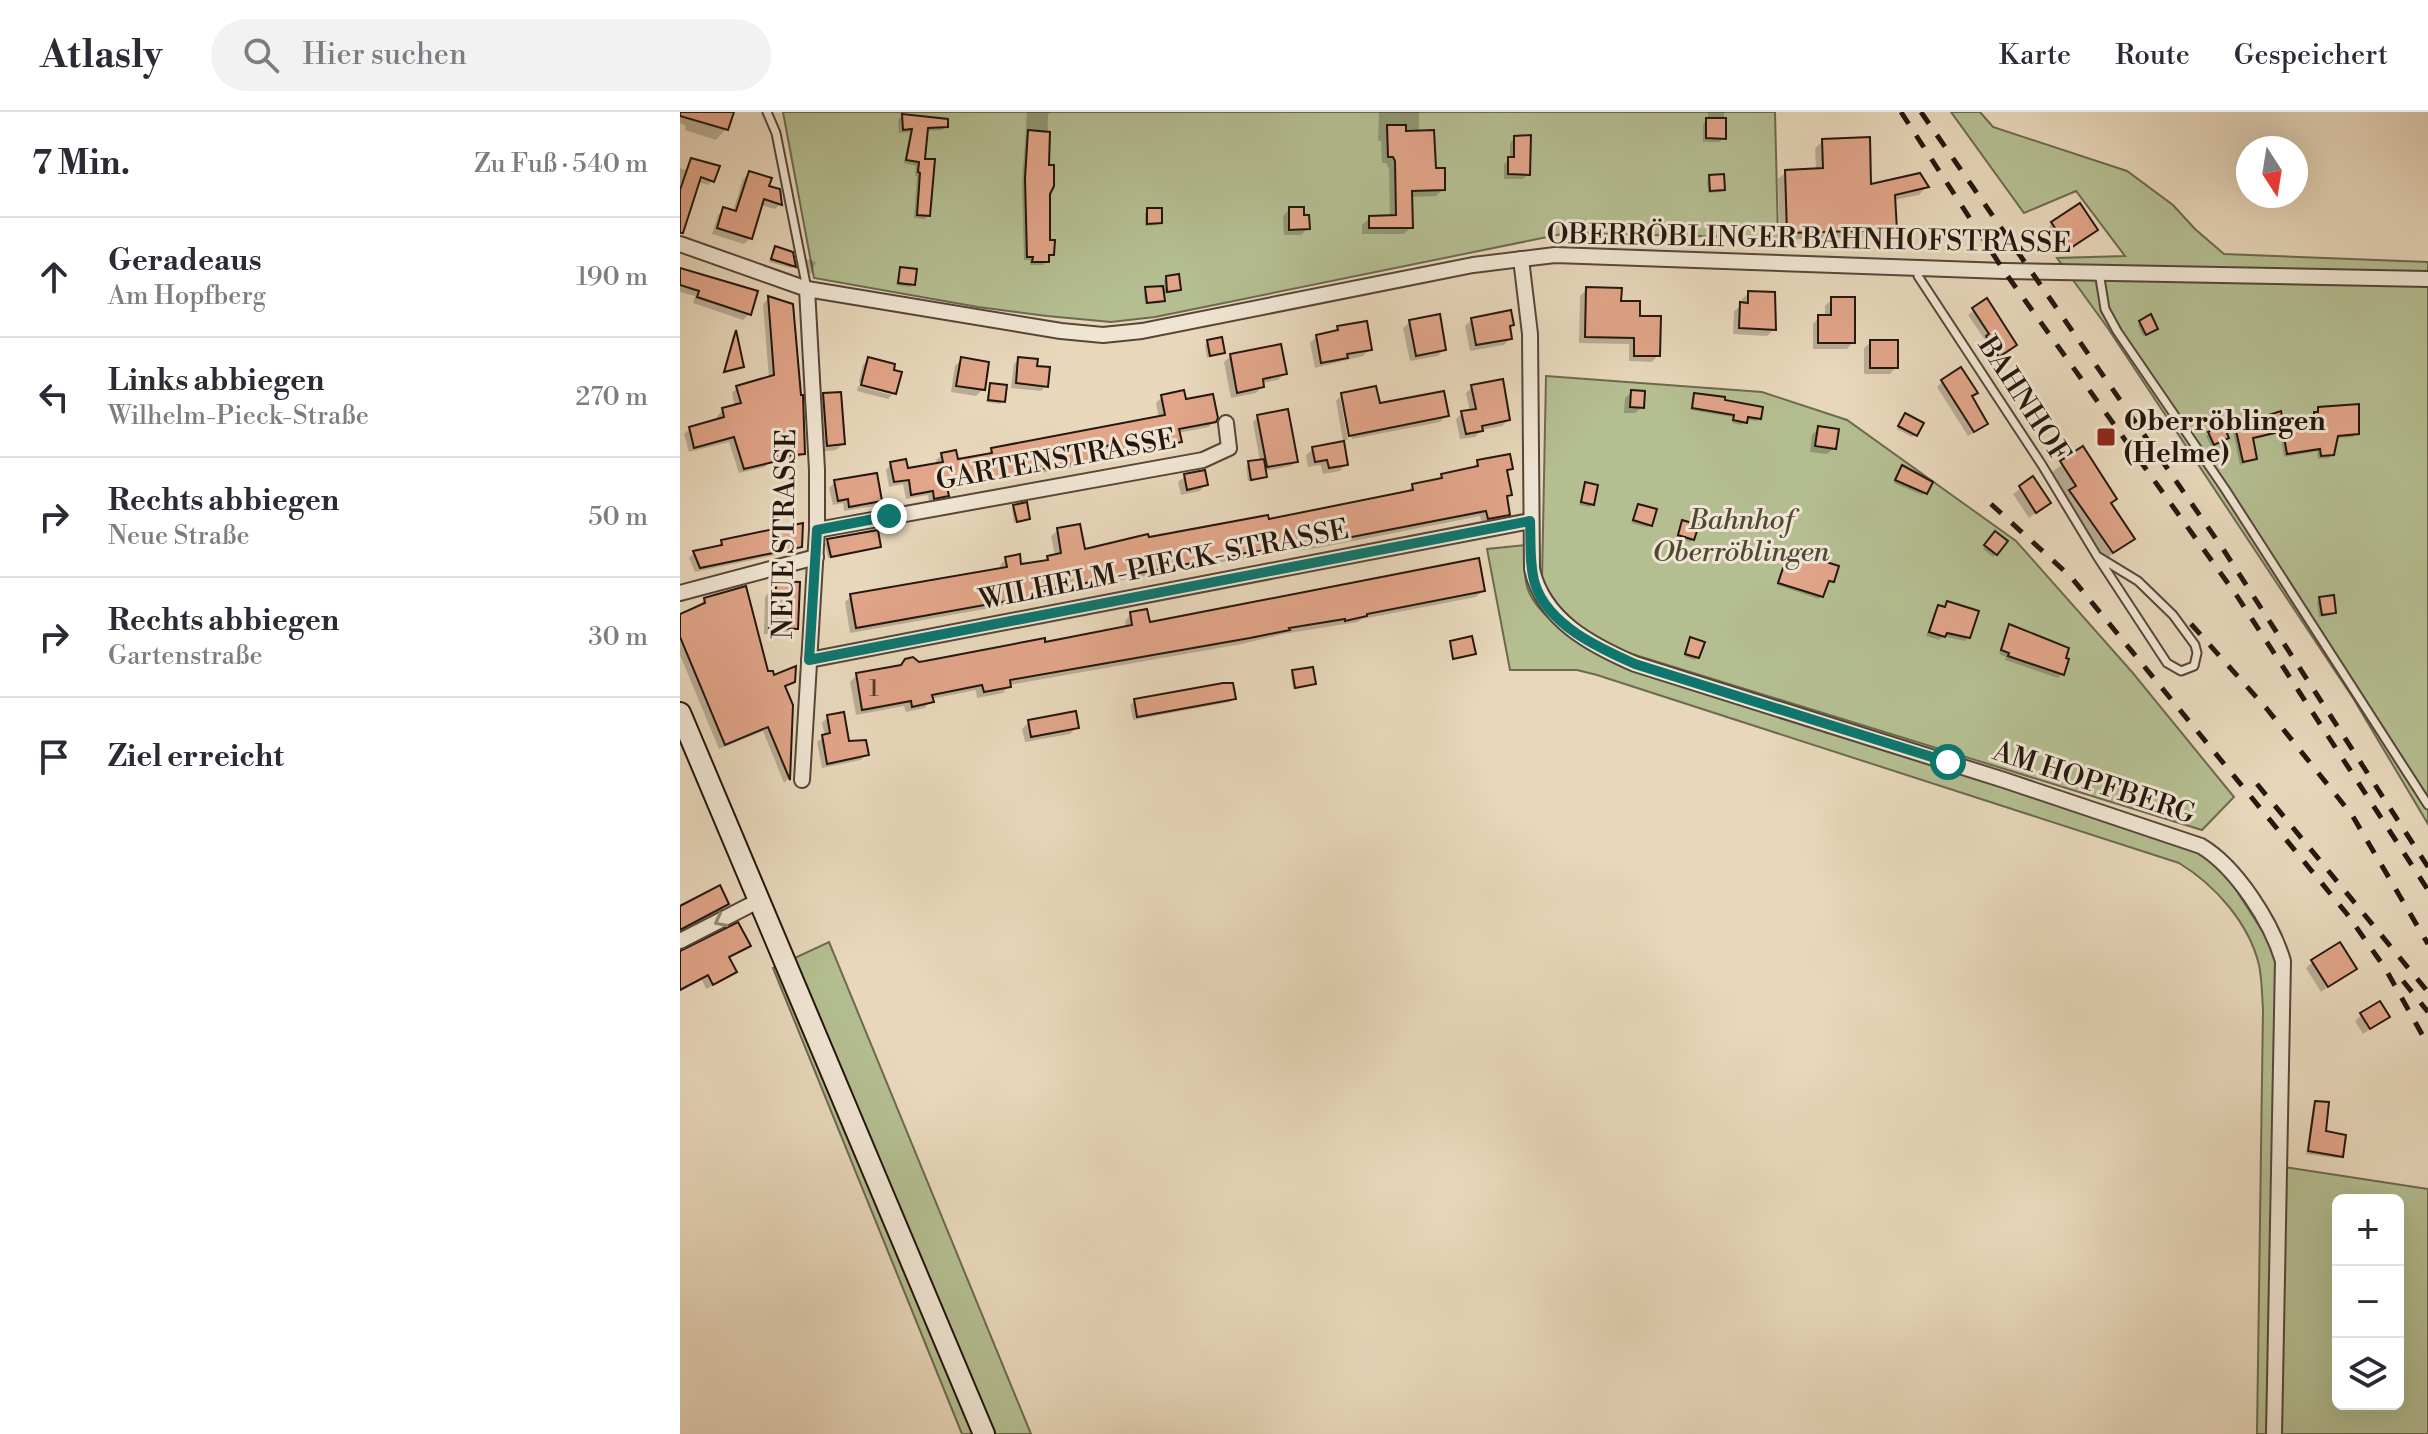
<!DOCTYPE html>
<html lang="de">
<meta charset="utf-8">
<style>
:root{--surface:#fff;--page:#f2f2f3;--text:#2b2b33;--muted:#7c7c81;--line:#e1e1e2}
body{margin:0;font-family:"Libre Bodoni",serif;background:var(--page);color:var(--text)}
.controls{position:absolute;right:24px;bottom:24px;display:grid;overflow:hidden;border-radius:12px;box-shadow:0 8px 32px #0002}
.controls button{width:72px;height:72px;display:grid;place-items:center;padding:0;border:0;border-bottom:2px solid var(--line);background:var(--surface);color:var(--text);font:40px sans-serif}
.compass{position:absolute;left:1556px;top:24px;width:72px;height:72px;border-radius:50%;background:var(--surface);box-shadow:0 8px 32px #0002;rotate:168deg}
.stop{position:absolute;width:24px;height:24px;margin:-18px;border:6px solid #0f766e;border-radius:50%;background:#fff}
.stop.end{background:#0f766e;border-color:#fff;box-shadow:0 2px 8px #0008}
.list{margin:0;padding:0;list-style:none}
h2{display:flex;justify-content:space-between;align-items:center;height:104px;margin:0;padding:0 32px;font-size:34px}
h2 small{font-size:26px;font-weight:400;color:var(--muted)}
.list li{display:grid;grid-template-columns:52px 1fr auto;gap:24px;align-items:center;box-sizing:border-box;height:120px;padding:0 32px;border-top:2px solid var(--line)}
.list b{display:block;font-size:30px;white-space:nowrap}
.list p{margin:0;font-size:26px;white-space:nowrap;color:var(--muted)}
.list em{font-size:26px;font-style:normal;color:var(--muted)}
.icon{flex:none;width:44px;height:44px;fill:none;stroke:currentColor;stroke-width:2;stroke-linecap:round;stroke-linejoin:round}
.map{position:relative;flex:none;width:1748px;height:1322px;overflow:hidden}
header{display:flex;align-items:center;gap:48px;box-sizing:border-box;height:112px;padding:0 40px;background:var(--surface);border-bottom:2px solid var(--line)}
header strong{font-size:38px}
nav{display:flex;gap:44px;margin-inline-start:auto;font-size:28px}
.search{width:560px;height:72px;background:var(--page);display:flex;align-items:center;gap:20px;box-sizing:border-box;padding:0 28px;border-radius:44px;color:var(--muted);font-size:30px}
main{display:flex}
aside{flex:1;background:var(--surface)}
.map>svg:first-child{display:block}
.green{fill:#b4be91;stroke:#6c6a4f;stroke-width:2;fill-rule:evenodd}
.shadow{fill:#0003}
.building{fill:#e1a589;stroke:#25160d;stroke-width:2}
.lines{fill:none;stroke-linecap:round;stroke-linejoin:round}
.lane-casing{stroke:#564638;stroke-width:11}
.street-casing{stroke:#564638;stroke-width:18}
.secondary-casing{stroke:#25160d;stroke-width:24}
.lane{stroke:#f0e5d3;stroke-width:7}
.street{stroke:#f0e5d3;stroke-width:14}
.secondary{stroke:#f0e5d3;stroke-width:20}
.rail{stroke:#25160d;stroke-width:5;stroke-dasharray:14 14;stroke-linecap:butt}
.oneway{stroke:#95887a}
.route{stroke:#0f766e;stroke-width:10}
.poi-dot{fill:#8f2418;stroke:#f0e5d3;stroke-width:3}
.labels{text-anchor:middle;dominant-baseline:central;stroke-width:6;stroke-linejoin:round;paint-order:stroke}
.number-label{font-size:24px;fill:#543a2c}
.street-label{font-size:28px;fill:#25160d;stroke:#f0e5d3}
.poi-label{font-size:28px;font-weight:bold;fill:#25160d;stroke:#f0e5d3;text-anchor:start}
.park-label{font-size:28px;font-style:italic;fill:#504835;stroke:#f0e5d3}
</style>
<header>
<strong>Atlasly</strong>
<div class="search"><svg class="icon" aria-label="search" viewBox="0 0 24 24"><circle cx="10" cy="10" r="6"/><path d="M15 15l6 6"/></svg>Hier suchen</div>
<nav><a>Karte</a><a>Route</a><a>Gespeichert</a></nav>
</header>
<main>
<aside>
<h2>7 Min.<small>Zu Fuß · 540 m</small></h2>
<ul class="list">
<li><svg class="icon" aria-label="ahead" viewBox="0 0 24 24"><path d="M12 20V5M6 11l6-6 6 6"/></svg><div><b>Geradeaus</b><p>Am Hopfberg</p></div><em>190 m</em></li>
<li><svg class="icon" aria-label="left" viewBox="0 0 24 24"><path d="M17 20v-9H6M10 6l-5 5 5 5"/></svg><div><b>Links abbiegen</b><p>Wilhelm-Pieck-Straße</p></div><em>270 m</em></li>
<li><svg class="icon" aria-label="right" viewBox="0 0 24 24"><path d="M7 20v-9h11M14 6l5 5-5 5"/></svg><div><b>Rechts abbiegen</b><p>Neue Straße</p></div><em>50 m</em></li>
<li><svg class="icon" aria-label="right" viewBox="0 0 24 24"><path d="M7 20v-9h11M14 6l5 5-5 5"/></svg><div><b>Rechts abbiegen</b><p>Gartenstraße</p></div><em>30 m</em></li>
<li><svg class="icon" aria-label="arrive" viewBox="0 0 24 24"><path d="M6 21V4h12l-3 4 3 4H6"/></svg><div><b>Ziel erreicht</b></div></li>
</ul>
</aside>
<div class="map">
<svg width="1748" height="1322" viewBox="0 0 1748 1322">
<rect width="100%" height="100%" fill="#e8d7bb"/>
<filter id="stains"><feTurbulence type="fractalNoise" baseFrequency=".0025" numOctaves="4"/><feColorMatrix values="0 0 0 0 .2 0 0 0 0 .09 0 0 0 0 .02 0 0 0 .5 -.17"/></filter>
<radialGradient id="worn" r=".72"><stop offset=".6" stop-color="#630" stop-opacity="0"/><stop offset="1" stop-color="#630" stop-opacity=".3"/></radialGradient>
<g class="green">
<polygon points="103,0 1095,0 1098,126 887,121 475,205 431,210 367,204 298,195 134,166"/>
<polygon points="1271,0 1300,0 1313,15 1447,59 1493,93 1515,117 1544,142 1748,150 1748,712 1673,586 1427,215 1377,146 1445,144 1396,79 1344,101"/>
<path d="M866,264L1082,280L1167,308L1336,429L1452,560L1554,685L1522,718L939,538C899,516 885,509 862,468Z"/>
<path d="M845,433C845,445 844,458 846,470C852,507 913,537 943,553L1513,737L1544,759L1592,834L1597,847L1590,1322H1577L1583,897C1582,883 1582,867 1579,853C1569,811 1535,773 1499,751L917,563L897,558H830L807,437Z"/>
<polygon points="149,830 351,1322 282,1322 93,856"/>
<path d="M1605,1055L1748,1077V1322H1600ZM1658,1088H1718V1292H1658Z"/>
</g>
<g class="shadow">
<polygon points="0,0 52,0 46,17 36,28 5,18 6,14 0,11"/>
<polygon points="347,0 372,0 368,2 367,55 368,130 372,142 363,153 350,153 350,148 344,148 342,71"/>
<polygon points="699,0 739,0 739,21 763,77 756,84 730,85 731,115 724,122 682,122 682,113 690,106 710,105 709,57 706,51 702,51 701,29 698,29"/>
<polygon points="1028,0 1044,0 1044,26 1039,30 1023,30 1023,12 1028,7"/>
<polygon points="222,4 266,14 262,18 246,19 243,49 248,103 245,107 234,106 237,64 235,64 236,54 224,51 230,20 219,21 218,8"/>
<polygon points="835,26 848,62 843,67 824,67 824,52 830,47 830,31"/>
<polygon points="1143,29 1189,75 1246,75 1239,83 1214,88 1215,117 1207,124 1100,128 1098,67 1106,60 1136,58 1135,36"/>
<polygon points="12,48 32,69 28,73 18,70 0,109 0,56 5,58"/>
<polygon points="69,62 87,75 100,92 95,97 80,93 70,126 64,132 32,122 38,103 44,98 53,100 63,67"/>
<polygon points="1030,65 1043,77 1041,80 1028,81 1027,68"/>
<polygon points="610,97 628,116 621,123 604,123 603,104"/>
<polygon points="468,98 480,111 478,113 465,114 465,101"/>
<polygon points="1373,111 1416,118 1382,142 1366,118"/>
<polygon points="95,136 114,154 111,156 89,150"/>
<polygon points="128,147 136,150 131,162 128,161 126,149"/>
<polygon points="0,157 75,181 69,202 63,208 13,191 15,184 0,180"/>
<polygon points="221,157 233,172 230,175 216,173"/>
<polygon points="487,165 499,178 482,182 480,191 465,192 464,180 466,177 485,176 484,168"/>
<polygon points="907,177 939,191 958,206 978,243 972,250 949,249 949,232 899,231 900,184"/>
<polygon points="1069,181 1094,217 1087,224 1053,222 1054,199 1062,193 1062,187"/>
<polygon points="89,186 123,341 117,347 91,349 85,355 59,361 49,330 9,340 4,322 10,317 38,309 37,304 43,298 55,295 52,281 57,276 89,267 83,192"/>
<polygon points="1152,187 1173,230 1167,237 1133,237 1133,212 1139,205 1145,205 1145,194"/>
<polygon points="1306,188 1335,233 1314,249 1302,231 1305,228 1288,203"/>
<polygon points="792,208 832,212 828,216 830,226 824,233 790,239 785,214"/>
<polygon points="730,210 764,237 758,244 730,249 723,216"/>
<polygon points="1460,210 1473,219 1463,224 1458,213"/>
<polygon points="658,215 689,238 683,244 635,256 630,231 637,224 652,222"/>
<polygon points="54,222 62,254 43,261 53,223"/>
<polygon points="528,230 543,241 527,246 525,233"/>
<polygon points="1191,230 1216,255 1210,262 1184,262 1184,236"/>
<polygon points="551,244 604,262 598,268 582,271 582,275 576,281 551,286 544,250"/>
<polygon points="189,247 213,253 211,259 219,261 213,282 213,279 179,270 183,253"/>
<polygon points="339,247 355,256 366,274 361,279 331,276 334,252"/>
<polygon points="281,248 303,277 296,284 271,280 275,254"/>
<polygon points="1262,270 1290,285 1306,311 1301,317 1288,324 1257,275"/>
<polygon points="310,273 323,289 320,292 306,290"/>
<polygon points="178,274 212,283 208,287 177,279"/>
<polygon points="792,275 828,308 822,314 802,318 795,325 780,327 776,307 782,301 790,300 786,281"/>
<polygon points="952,280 962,295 955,301 944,301 945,286"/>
<polygon points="662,282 698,293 767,303 760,310 672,327 664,284 660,284"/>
<polygon points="144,283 163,332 156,338 141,340 137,290"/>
<polygon points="1015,283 1043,289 1079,306 1076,309 1065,307 1062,313 1052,311 1053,305 1010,298"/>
<polygon points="482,285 504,289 534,309 529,315 498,321 499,330 494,335 432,348 430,336 407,341 409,347 403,353 266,379 267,383 261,389 249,391 248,383 226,387 223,372 209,375 206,358 211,352 226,359 257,353 256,348 262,343 277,350 305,344 312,338 479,306 476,291"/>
<polygon points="660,285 668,328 663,329 656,289"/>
<polygon points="1639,297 1677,321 1673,325 1655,326 1652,342 1649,346 1638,347 1637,339 1604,345 1600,321 1571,328 1575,347 1560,353 1553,319 1556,316 1602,312 1631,306"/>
<polygon points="578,305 616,349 611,354 584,359 585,364 582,367 568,369 566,354 580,349 573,310"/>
<polygon points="1223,306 1235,323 1232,325 1217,317"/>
<polygon points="1139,316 1154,336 1147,342 1130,340 1132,323"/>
<polygon points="1529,322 1544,328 1531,334 1526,324"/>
<polygon points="633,337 666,352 660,359 643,362 641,353 628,355 626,343"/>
<polygon points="1402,337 1429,392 1452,427 1422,450 1380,390 1386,384 1371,361"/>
<polygon points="798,350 830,356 826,361 830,382 825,387 828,402 822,408 802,412 800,404 638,436 558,447 392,477 310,496 170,521 165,490 171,484 321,458 320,453 326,447 340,454 364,450 375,444 371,424 378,418 403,440 587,409 726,380 733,374 756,369 762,364 791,357"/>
<polygon points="1220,358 1245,381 1242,383 1214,371"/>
<polygon points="505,364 526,372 520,379 501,383 498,370"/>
<polygon points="1353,367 1368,391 1349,406 1333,382"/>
<polygon points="155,370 200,388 194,394 164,399 163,391 153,393 149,376"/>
<polygon points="905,372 913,392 910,395 899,393"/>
<polygon points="334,394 348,406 345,409 334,411 332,397"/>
<polygon points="958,394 970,413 967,415 951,411"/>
<polygon points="1003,411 1012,427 1010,430 996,425"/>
<polygon points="1315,422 1325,429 1313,445 1303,437"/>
<polygon points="148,429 199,434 148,446 145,432"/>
<polygon points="42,430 120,434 115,439 15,460 9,446 14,441 37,436"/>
<polygon points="1118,446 1152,469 1146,471 1139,487 1097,473 1101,460 1103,458 1112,461"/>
<polygon points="97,471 116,516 110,522 84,522 85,485"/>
<polygon points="803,479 796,485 682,507 678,510 603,522 562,532 329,573 323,581 297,586 296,578 251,587 245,596 226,600 224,594 176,603 170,570 177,563 446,516 445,509 451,502 468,512"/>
<polygon points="1640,487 1654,500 1651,503 1639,505 1637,490"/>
<polygon points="25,488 87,562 93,566 113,569 103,576 111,594 108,667 104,671 83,619 39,637 0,543 0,504"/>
<polygon points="1268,491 1289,525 1285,529 1263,524 1259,528 1246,524 1255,499 1259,495 1264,497"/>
<polygon points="1329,515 1382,562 1378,566 1325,548 1326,545 1319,542 1326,518"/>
<polygon points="1011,528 1018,545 1015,548 1004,544"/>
<polygon points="613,560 634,571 613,577 611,563"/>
<polygon points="554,586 550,590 453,608 450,593 455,589"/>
<polygon points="148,605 167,631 186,642 181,648 142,656 137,630 145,624 142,611"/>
<polygon points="349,610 397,615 390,622 345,630 342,617"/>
<polygon points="47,792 41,798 0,819 0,796"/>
<polygon points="68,834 47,847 54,860 48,866 26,877 22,868 0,879 0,840"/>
<polygon points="1633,850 1675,857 1641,880 1626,856"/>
<polygon points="1682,903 1707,905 1683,922 1675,909"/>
<polygon points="1636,991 1644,1020 1661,1044 1658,1046 1626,1042 1633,994"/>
</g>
<g class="building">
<polygon points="0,0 54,0 48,18 0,4"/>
<polygon points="222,2 268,7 268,15 248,16 245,47 255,47 250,104 237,103 240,61 238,60 239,50 226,48 232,17 223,18"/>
<polygon points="1026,6 1046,6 1046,27 1026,26"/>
<polygon points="707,13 726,13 726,19 754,18 756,56 765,56 765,78 732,79 733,116 689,116 689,104 716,103 715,49 713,45 708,45"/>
<polygon points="348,18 370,20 369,53 374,53 374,74 370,82 370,128 375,128 374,143 369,143 369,150 352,150 353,145 347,145 345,66"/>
<polygon points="851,23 850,63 828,62 828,45 834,45 834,24"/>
<polygon points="1190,25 1191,72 1240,61 1249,75 1215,83 1217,118 1107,121 1105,58 1143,56 1142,27"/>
<polygon points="11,46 40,54 34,70 21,65 3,121 0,121 0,78"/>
<polygon points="69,59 92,66 89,74 100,77 102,93 84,87 72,127 37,116 43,95 56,99"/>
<polygon points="1044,62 1045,78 1030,79 1029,63"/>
<polygon points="1400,91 1418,118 1389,137 1371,110"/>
<polygon points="609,95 624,95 624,103 629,103 630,117 609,118"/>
<polygon points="467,96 482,96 482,111 467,112"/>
<polygon points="95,134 113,140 116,155 91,147"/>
<polygon points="220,155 237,157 235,173 218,171"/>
<polygon points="0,156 78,179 71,203 17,185 19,179 0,173"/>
<polygon points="499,162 501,178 487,180 486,164"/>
<polygon points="483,174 485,189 467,191 465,175"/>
<polygon points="906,175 942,176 941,189 960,189 960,204 981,204 980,244 954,244 954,226 905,225"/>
<polygon points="1068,179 1095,180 1096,218 1059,216 1060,190 1068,191"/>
<polygon points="88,184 113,192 121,283 123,283 125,342 92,345 93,350 64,357 54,325 14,336 9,315 44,305 42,296 61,291 56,274 94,263"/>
<polygon points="1151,185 1175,185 1175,231 1138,231 1138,203 1151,203"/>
<polygon points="1307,186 1337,233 1319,245 1306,224 1309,222 1292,196"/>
<polygon points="831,198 834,213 830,214 832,227 796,233 791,206"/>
<polygon points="760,202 766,238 736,244 729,208"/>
<polygon points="1471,202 1478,217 1466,223 1459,209"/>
<polygon points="687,209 692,238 667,242 668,246 641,251 636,223 658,218 657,214"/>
<polygon points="56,218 64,255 44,260"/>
<polygon points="542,225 545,241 530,244 527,228"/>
<rect x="1190" y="228" width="28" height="28"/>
<polygon points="601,232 607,262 583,267 584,275 557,281 550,242"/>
<polygon points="188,245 215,252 214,258 222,260 216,282 181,273"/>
<polygon points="281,245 309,250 305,278 276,274"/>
<polygon points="338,245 358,247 357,254 370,255 368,275 336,271"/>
<polygon points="1281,255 1298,281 1292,284 1308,312 1294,320 1261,268"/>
<polygon points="823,267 830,308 802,314 803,319 786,322 781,299 796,297 791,273"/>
<polygon points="310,271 327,273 325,290 308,288"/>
<polygon points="696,274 700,291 764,279 769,304 669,324 661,281"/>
<polygon points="504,278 506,287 533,282 538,306 536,310 499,317 502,330 437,343 435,332 409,338 411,348 267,375 269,384 254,387 253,379 231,383 229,368 214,370 210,350 226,347 228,356 263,350 261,341 276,338 278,347 312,341 311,336 485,303 481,283"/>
<polygon points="951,278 965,279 964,296 950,295"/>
<polygon points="161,280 165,332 147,334 143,281"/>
<polygon points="1014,281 1045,285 1045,288 1083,295 1081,307 1068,305 1067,311 1053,308 1054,303 1012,296"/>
<polygon points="1679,292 1679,322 1658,324 1654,343 1641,344 1640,337 1607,342 1603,319 1573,326 1577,347 1563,350 1555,314 1601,299 1603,310 1634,303 1634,300 1638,300 1638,295"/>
<polygon points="608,297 618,350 587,355 577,303"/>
<polygon points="1225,301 1244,311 1237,324 1218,314"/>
<polygon points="1543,312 1549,326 1534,333 1528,320"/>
<polygon points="1138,314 1159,317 1156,337 1135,334"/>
<polygon points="664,329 668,353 649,356 647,348 635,350 632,335"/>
<polygon points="1403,334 1437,387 1431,391 1455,427 1433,441 1389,378 1396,374 1380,349"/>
<polygon points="830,342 833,357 827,358 832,383 827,384 830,403 808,407 806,399 646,430 566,441 400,472 354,481 355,484 176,516 170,482 327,455 325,445 340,442 341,452 368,448 367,444 381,441 377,416 400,412 405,437 468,422 469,425 588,403 589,407 733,378 732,372 762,366 761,362 798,354 797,348"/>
<polygon points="584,347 587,365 571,368 568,349"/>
<polygon points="1222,353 1253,370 1247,382 1215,368"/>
<polygon points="525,358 528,373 507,378 504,362"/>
<polygon points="197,361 202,389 169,395 168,387 158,389 154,368"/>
<polygon points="1353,364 1371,391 1356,401 1339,374"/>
<polygon points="905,370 918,373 914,393 901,390"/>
<polygon points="347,390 350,407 337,410 333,393"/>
<polygon points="958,392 977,397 972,414 953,408"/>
<polygon points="1002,408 1019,413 1014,428 998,423"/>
<polygon points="123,411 122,435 20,456 13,439 42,433 41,428"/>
<polygon points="198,418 201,435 151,445 147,427"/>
<polygon points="1315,419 1328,429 1317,443 1304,433"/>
<polygon points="1124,443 1159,454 1154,470 1149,469 1143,485 1098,471 1103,456 1113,459 1118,444 1123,446"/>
<polygon points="799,446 805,479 687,502 687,504 665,509 665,507 609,516 610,518 570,526 330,568 331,575 304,580 302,573 252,583 254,590 232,595 231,589 182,598 176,561 221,553 225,547 233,545 239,550 245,549 365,526 365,530 452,513 450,500 467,497 470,510"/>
<polygon points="97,469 120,470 118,517 89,516 91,476 96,476"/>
<polygon points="66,474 88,559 93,559 94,563 116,554 115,570 105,574 113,593 110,668 88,615 45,633 0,525 0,502 25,491 24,486"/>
<polygon points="1654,483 1656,501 1642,503 1639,485"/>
<polygon points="1267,489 1299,499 1290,526 1267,521 1265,525 1249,520 1258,493 1265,495"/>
<polygon points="1329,512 1389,536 1386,546 1389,547 1384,563 1328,544 1329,541 1321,538"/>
<polygon points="792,524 796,542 773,547 770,529"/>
<polygon points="1010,525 1025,530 1019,546 1005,542"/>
<polygon points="633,555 636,572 615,576 612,558"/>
<polygon points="543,571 553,571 556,587 457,605 454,587"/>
<polygon points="396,599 399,616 351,625 348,608"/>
<polygon points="164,600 169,629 186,628 189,643 147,652 142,623 150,621 147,603"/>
<polygon points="40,773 49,792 0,818 0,794"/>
<polygon points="58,810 71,834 49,845 57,860 33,873 28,863 0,878 0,839"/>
<polygon points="1660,830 1677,857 1648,875 1631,848"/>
<polygon points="1700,889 1710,905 1690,917 1680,901"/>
<polygon points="1635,989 1649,990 1646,1019 1666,1023 1663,1045 1628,1039"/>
</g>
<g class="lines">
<g class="lane-casing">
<g id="lane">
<polyline points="87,0 96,21 127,177"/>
<polyline points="1238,155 1238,164 1362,353 1417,444 1458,469 1493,503 1515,533 1517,541 1514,554 1501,559 1487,551 1417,444"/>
<polyline points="1419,160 1425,197 1437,219 1545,377 1748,693"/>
</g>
</g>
<g class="street-casing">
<g id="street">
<polyline points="0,132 127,177 381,219 423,223 462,219 793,153 875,143 1324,159 1748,167"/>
<path d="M841,147L850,222L852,457C863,508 911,533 955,552L1324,668L1521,734C1556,755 1591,809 1603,849L1594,1322"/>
<polyline points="137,418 523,348 549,336 546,311"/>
<polyline points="0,481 136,445"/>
<polyline points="129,548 850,409"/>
<polyline points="122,668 137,418 137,358 127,177"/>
<polyline points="0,829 80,788"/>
</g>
</g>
<g class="secondary-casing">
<polyline id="secondary" points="0,601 304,1322"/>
</g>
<use href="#lane" class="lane"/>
<use href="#street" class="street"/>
<use href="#secondary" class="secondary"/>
<g class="rail">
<polyline points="1221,0 1324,159 1557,484 1748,778"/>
<polyline points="1241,0 1543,437 1748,755"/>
<polyline points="1311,392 1391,465 1667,802 1705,856 1748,933"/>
<polyline points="1511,512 1587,597 1672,703 1748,832"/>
<polyline points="1577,672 1748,880"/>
<polyline points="1723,869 1748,900"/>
</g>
</g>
<defs><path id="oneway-chevron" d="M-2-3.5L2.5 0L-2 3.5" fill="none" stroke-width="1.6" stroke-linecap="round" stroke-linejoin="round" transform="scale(2)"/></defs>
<use class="oneway" href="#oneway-chevron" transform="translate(40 809) rotate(153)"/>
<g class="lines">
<path class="route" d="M209,404L137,418L129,548L850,409C851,429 849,452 855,472C868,513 919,536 955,552L1268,650"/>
</g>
<rect class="poi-dot" x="1416" y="315" width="20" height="20" rx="4"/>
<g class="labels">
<g class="number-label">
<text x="194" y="577">1</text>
</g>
<g class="street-label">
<text transform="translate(1129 127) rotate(1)">OBERRÖBLINGER BAHNHOFSTRASSE</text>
<text transform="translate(1344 288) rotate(57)">BAHNHOF</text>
<text transform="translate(376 348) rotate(-10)">GARTENSTRASSE</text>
<text transform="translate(105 422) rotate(-89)">NEUE STRASSE</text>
<text transform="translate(484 453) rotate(-11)">WILHELM-PIECK-STRASSE</text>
<text transform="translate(1414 671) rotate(18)">AM HOPFBERG</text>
</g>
<g class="poi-label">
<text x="1444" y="309">Oberröblingen<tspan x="1444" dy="32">(Helme)</tspan></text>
</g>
<g class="park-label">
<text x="1061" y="408">Bahnhof<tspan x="1061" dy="32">Oberröblingen</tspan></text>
</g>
</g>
<rect width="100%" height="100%" filter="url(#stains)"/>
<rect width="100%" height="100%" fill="url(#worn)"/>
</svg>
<div class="controls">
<button>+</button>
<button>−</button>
<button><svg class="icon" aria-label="layers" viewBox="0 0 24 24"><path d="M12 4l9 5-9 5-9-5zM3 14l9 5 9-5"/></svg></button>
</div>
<svg class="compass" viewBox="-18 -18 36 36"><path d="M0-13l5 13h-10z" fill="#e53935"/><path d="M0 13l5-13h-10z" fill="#7c7c81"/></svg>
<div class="stop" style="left:1268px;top:650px"></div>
<div class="stop end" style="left:209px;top:404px"></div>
</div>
</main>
